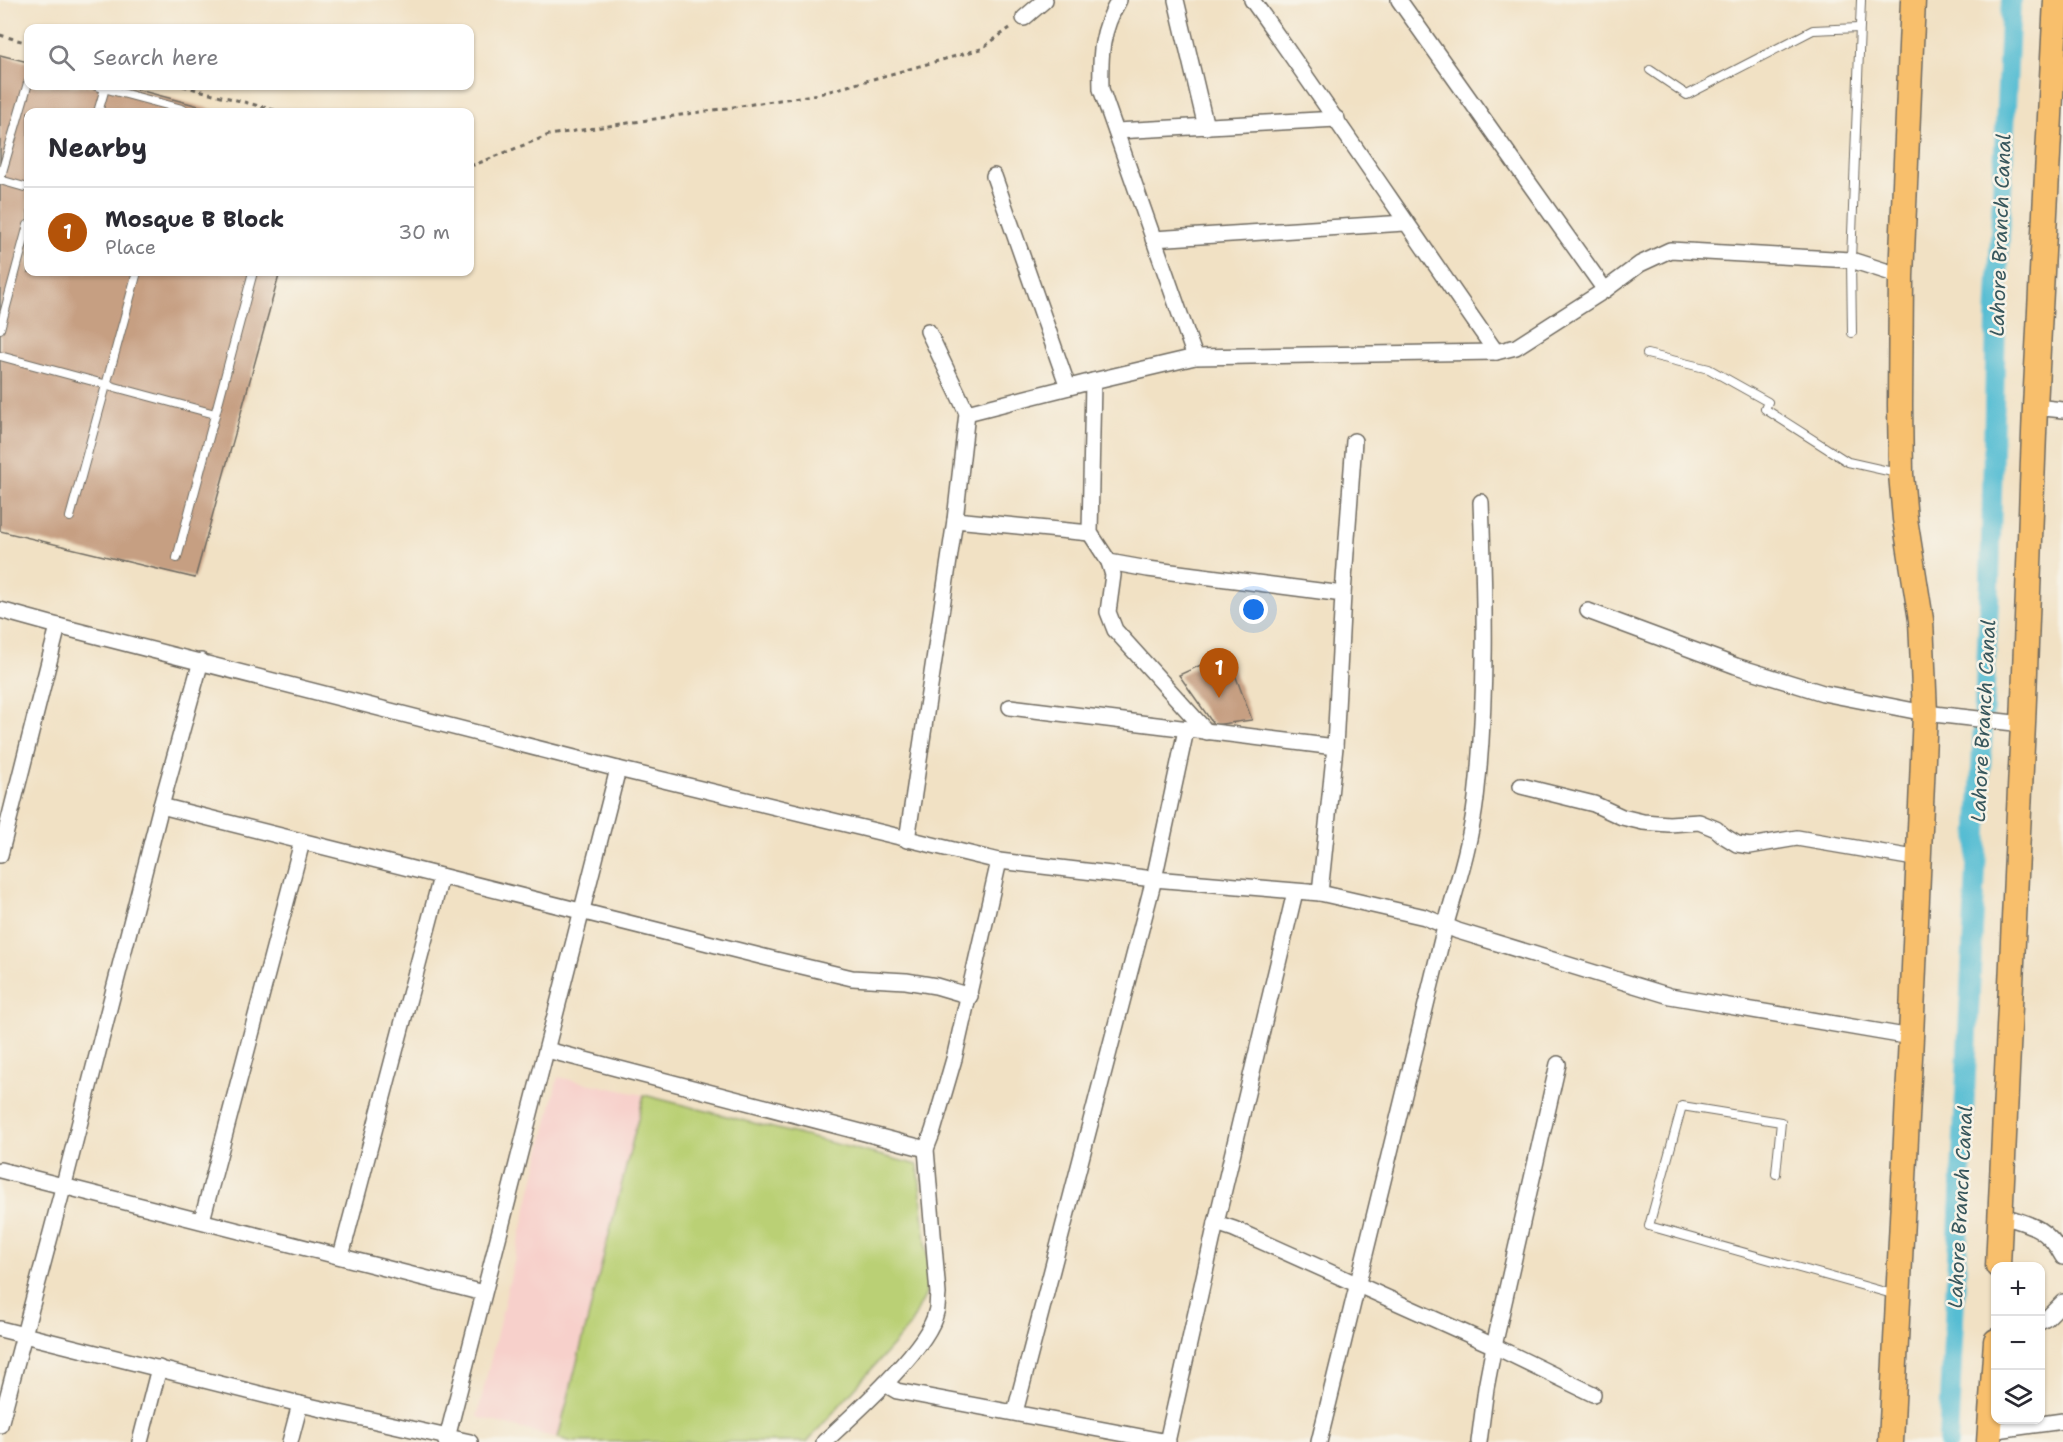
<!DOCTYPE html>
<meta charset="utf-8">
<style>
:root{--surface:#fff;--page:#f2f2f3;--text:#2b2b33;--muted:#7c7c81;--line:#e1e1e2;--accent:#b45309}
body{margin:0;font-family:"Shantell Sans",sans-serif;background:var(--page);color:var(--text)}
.controls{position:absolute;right:18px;bottom:18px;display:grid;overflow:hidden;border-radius:12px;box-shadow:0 2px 4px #0004}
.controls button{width:54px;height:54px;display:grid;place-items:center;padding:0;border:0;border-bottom:2px solid var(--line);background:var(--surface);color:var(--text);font:30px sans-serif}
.you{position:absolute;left:1254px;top:610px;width:21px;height:21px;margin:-15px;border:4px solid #fff;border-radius:50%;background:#1a73e8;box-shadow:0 0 0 9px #1a73e833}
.badge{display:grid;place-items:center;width:39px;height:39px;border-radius:50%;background:var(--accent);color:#fff;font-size:20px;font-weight:700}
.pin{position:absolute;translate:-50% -50px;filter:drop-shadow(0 2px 3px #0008)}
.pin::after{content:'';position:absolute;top:32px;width:21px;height:18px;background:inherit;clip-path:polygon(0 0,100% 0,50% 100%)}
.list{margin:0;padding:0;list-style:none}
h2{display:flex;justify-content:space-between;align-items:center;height:78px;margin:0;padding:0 24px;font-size:26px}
h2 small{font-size:20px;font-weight:400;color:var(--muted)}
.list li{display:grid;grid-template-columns:39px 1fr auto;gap:18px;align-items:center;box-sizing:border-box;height:90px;padding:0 24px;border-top:2px solid var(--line)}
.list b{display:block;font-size:22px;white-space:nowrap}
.list p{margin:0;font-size:20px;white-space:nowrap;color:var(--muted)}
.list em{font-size:20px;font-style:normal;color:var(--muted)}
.icon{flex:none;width:33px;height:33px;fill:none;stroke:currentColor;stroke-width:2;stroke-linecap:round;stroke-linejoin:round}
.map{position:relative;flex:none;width:2063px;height:1442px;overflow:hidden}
.search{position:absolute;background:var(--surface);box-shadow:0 2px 4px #0004;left:24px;top:24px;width:450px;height:66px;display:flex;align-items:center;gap:15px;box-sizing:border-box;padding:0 21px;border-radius:12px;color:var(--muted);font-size:22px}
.panel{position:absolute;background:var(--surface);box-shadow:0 2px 4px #0004;left:24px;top:108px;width:450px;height:168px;border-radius:12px}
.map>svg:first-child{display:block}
.built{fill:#f7d0cb}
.green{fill:#bad074;stroke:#727e50;stroke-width:1.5}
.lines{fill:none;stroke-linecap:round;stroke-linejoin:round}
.canal{stroke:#56bdd3;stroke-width:20}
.building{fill:#c69f82}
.service-casing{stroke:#706b61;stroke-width:10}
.minor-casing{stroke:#706b61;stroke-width:18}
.trunk-casing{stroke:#706b61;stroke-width:27}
.path{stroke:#706b61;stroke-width:3;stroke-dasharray:4.5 4.5;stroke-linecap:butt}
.service{stroke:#fff;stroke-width:8}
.minor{stroke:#fff;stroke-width:15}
.trunk{stroke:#f8bf6c;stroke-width:24}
.labels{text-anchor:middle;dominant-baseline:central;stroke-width:5;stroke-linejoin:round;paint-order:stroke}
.water-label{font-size:20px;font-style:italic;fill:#38575d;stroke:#f7f3e8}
</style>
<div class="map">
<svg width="2063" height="1442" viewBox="0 0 2063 1442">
<rect width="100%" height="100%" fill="#f7f3e8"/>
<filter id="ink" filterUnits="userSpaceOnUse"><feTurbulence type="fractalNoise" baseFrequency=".0167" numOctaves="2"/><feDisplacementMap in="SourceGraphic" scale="12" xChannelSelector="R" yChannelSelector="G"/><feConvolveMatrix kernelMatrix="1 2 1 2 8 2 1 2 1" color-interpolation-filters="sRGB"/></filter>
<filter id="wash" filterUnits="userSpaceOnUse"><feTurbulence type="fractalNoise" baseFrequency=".008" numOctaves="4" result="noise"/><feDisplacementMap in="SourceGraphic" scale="24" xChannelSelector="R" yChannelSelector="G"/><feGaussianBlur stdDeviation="1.35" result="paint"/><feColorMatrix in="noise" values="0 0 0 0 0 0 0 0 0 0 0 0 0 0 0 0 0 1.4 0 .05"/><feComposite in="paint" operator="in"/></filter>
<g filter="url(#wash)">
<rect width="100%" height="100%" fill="#f1e1c4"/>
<polygon class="built" points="558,1077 644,1095 560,1439 477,1417"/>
<polygon class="green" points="644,1095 918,1165 928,1262 929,1281 925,1296 909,1327 807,1442 572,1442 558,1438"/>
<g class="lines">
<polyline class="canal" points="1948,1442 1990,582 1996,321 2011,0"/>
</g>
<g id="blocks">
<g class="building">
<polygon points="0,55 28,62 28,86 124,86 221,112 28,112 28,272 280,272 195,578 0,531"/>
<polygon points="1227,653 1252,720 1214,725 1179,675"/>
</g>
</g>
</g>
<g filter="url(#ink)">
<use href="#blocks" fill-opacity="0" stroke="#706b61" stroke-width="1.5"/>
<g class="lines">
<g class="service-casing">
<g id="service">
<polyline points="1650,70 1687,95 1813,30 1859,28"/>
<polyline points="96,86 182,109 188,112"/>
<polyline points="98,112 105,88"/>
<polyline points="0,179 28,83"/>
<polyline points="0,180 28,188"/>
<polyline points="0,329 28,225"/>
<polyline points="1852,333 1851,260 1861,0"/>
<polyline points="1647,354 1709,369 1768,402 1765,409 1848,462 1897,473"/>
<polyline points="0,356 215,414"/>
<polyline points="70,517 137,272"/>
<polyline points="177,558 253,272"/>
<polyline points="1776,1174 1781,1122 1682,1106 1649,1226 1896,1295"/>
</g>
</g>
<g class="minor-casing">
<g id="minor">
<path d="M1119,0C1101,31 1100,54 1101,89L1195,357"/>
<polyline points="1176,0 1206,127"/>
<path d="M1252,0C1335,116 1414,235 1496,352"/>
<polyline points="1399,0 1605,290"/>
<polyline points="1024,18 1045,0"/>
<polyline points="1116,131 1337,119"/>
<polyline points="994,176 1068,387"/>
<polyline points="1153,239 1405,223"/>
<polyline points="928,331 967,413 955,520"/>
<polyline points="1093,381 1090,533 1109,562 1113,575 1108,612 1115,630 1207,732"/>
<polyline points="2035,407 2063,410"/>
<polyline points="967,413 1093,381 1195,357 1496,352 1516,347 1605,290 1640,264 1670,250 1851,260 1901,276"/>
<polyline points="1109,562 1148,569 1343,594 1335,747 1320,893"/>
<polyline points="1343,594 1354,441"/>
<polyline points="0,610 58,626 618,769 999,861 1154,879 1320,893 1425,917 1458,931 1670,996 1911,1037"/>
<polyline points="1588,611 1736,666 1823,693 1925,713 2023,724"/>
<polyline points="1010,707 1335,747"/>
<polyline points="1521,786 1594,804 1622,817 1643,822 1669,824 1699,822 1716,829 1724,836 1737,844 1750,846 1797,838 1920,859"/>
<polyline points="161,806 768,958 852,978 906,981 936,986 970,996"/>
<polyline points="907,840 955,520 1090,533"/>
<polyline points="0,855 58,626"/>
<polyline points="547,1050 926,1149"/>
<polyline points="0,1170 483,1293"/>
<path d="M1999,1215C2030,1224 2047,1227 2063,1257"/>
<polyline points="202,1220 302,842"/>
<polyline points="1216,1223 1234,1229 1494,1346 1593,1394"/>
<polyline points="341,1256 441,877"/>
<polyline points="2040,1322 2047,1318 2063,1302"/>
<polyline points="0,1329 300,1404 470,1442"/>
<polyline points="885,1384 897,1391 1168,1442"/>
<polyline points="1015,1412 1154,879 1186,730"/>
<polyline points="0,1425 63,1188 161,806 201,661"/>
<polyline points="1990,1431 2063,1421"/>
<polyline points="140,1442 159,1368"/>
<polyline points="290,1442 300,1404"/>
<polyline points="446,1442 618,769"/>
<path d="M824,1442C852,1416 929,1348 936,1312C938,1307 937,1300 938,1294L926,1149L933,1131L954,1059L999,861"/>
<polyline points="1167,1442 1216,1223 1295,892"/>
<path d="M1319,1442L1445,927C1457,885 1471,842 1476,798C1487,700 1485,601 1481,502"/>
<polyline points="1479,1442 1486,1388 1494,1346 1558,1064"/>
</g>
</g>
<g class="trunk-casing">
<g id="trunk">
<polyline points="1998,1266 2023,724 2035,407 2056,0"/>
<polyline points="1891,1442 1911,1037 1925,713 1921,620 1905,519 1901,474 1900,405 1901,276 1913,0"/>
<polyline points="1989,1442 1996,1341"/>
</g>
</g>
<g class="path">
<polyline points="0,35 28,43"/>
<polyline points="183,86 282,112"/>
<polyline points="470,164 474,165 549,135 819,94 981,49 1010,28"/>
</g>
<use href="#service" class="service"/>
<use href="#minor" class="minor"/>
<use href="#trunk" class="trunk"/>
</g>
</g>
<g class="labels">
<g class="water-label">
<text transform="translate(2000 235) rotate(-88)">Lahore Branch Canal</text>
<text transform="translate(1983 721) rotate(-87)">Lahore Branch Canal</text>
<text transform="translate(1960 1207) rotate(-87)">Lahore Branch Canal</text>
</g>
</g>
</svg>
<div class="controls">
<button>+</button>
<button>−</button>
<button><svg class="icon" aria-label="layers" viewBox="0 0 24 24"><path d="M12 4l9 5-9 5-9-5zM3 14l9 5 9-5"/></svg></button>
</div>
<div class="you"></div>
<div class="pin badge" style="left:1219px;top:698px">1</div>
<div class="search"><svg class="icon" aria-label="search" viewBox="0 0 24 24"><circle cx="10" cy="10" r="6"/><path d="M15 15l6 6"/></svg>Search here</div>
<section class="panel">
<h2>Nearby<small></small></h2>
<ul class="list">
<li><span class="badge">1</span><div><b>Mosque B Block</b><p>Place</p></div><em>30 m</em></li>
</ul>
</section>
</div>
